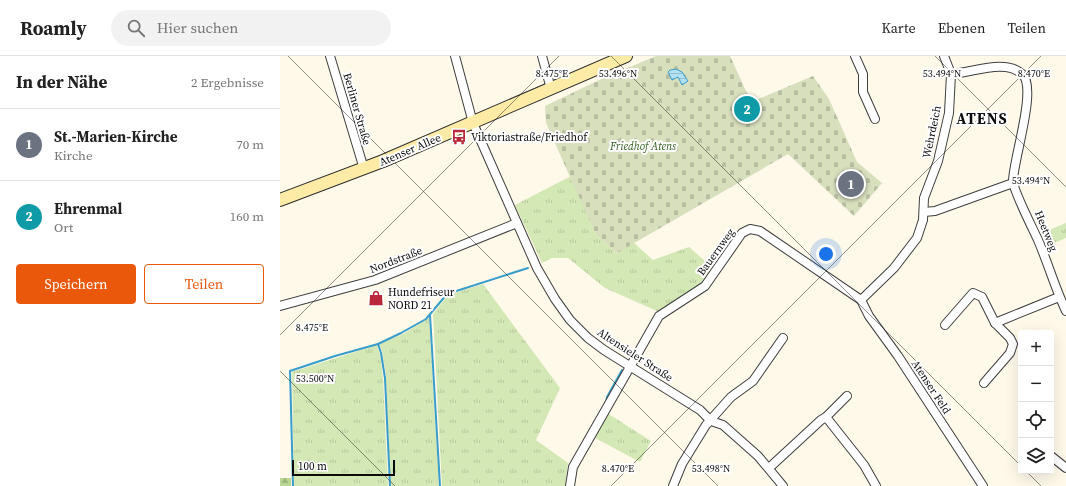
<!DOCTYPE html>
<html lang="de">
<meta charset="utf-8">
<style>
:root{--surface:#fff;--page:#f2f2f2;--text:#222;--muted:#767676;--line:#e0e0e0;--accent:#ea580c}
body{margin:0;font-family:"Source Serif 4",serif;background:var(--page);color:var(--text)}
.controls{position:absolute;right:12px;bottom:12px;display:grid;overflow:hidden;border-radius:4px;box-shadow:0 4px 16px #0002}
.controls button{width:36px;height:36px;display:grid;place-items:center;padding:0;border:0;border-bottom:1px solid var(--line);background:var(--surface);color:var(--text);font:20px sans-serif}
.scale{position:absolute;left:12px;bottom:10px;width:103px;box-sizing:border-box;padding-left:4px;border:2px solid #0b0b0b;border-top:0;font-size:11px;line-height:14px;white-space:nowrap;color:#0b0b0b;-webkit-text-stroke:3px #fff;paint-order:stroke}
.you{position:absolute;left:546px;top:198px;width:14px;height:14px;margin:-10px;border:3px solid #fff;border-radius:50%;background:#1a73e8;box-shadow:0 0 0 6px #1a73e833}
.badge{display:grid;place-items:center;width:26px;height:26px;border-radius:50%;background:var(--accent);color:#fff;font-size:13px;font-weight:700}
.pin{position:absolute;translate:-50% -50%;border:2px solid #fff;box-shadow:0 1px 4px #0006}
.list{margin:0;padding:0;list-style:none}
h2{display:flex;justify-content:space-between;align-items:center;height:52px;margin:0;padding:0 16px;font-size:17px}
h2 small{font-size:13px;font-weight:400;color:var(--muted)}
.list li{display:grid;grid-template-columns:26px 1fr auto;gap:12px;align-items:center;box-sizing:border-box;height:72px;padding:0 16px;border-top:1px solid var(--line)}
.list b{display:block;font-size:15px;white-space:nowrap}
.list p{margin:0;font-size:13px;white-space:nowrap;color:var(--muted)}
.list em{font-size:13px;font-style:normal;color:var(--muted)}
.actions{display:flex;gap:8px;padding:12px 16px}
.actions a{flex:1;padding:9px 0;border:1px solid var(--accent);border-radius:4px;text-align:center;font-size:14px;color:var(--accent)}
.actions .main{background:var(--accent);color:#fff}
.icon{flex:none;width:22px;height:22px;fill:none;stroke:currentColor;stroke-width:2;stroke-linecap:round;stroke-linejoin:round}
.map{position:relative;flex:none;width:786px;height:430px;overflow:hidden}
header{display:flex;align-items:center;gap:24px;box-sizing:border-box;height:56px;padding:0 20px;background:var(--surface);border-bottom:1px solid var(--line)}
header strong{font-size:19px}
nav{display:flex;gap:22px;margin-inline-start:auto;font-size:14px}
.search{width:280px;height:36px;background:var(--page);display:flex;align-items:center;gap:10px;box-sizing:border-box;padding:0 14px;border-radius:22px;color:var(--muted);font-size:15px}
main{display:flex}
aside{flex:1;background:var(--surface)}
.map>svg:first-child{display:block}
.grass{fill:url(#grass-tufts)}
.forest{fill:url(#forest-firs)}
.cemetery{fill:url(#cemetery-stones)}
.water{fill:url(#water-rules);stroke:#389dca}
.lines{fill:none;stroke-linecap:round;stroke-linejoin:round}
.stream{stroke:#389dca;stroke-width:2}
.street-casing{stroke:#3e3e3e;stroke-width:10}
.secondary-casing{stroke:#2d2d2d;stroke-width:14}
.street{stroke:#fff;stroke-width:8}
.secondary{stroke:#feeca6;stroke-width:12}
.ticks{fill:none;stroke:#0b0b0b;stroke-width:1;stroke-opacity:0.45}
.labels{text-anchor:middle;dominant-baseline:central;stroke-width:4;stroke-linejoin:round;paint-order:stroke}
.street-label{font-size:11px;fill:#0b0b0b;stroke:#fff}
.poi-label{font-size:11px;fill:#0b0b0b;stroke:#fff;text-anchor:start}
.park-label{font-size:11px;font-style:italic;fill:#32611e;stroke:#fff}
.district-label{font-size:15px;font-weight:bold;letter-spacing:1px;fill:#0b0b0b;stroke:#fff}
.ticks-label{font-size:10px;text-anchor:middle;fill:#0b0b0b;stroke:#fff;stroke-width:4;stroke-linejoin:round;paint-order:stroke}
</style>
<header>
<strong>Roamly</strong>
<div class="search"><svg class="icon" aria-label="search" viewBox="0 0 24 24"><circle cx="10" cy="10" r="6"/><path d="M15 15l6 6"/></svg>Hier suchen</div>
<nav><a>Karte</a><a>Ebenen</a><a>Teilen</a></nav>
</header>
<main>
<aside>
<h2>In der Nähe<small>2 Ergebnisse</small></h2>
<ul class="list">
<li><span class="badge" style="background:#6b7280">1</span><div><b>St.-Marien-Kirche</b><p>Kirche</p></div><em>70 m</em></li>
<li><span class="badge" style="background:#0f9aa8">2</span><div><b>Ehrenmal</b><p>Ort</p></div><em>160 m</em></li>
</ul>
<div class="actions"><a class="main">Speichern</a><a>Teilen</a></div>
</aside>
<div class="map">
<svg width="786" height="430" viewBox="0 0 786 430">
<defs>
<pattern id="grass-tufts" width="24" height="20" patternUnits="userSpaceOnUse"><rect width="24" height="20" fill="#d4e8b5"/><path d="M3 7l-1-3M5 7V3M7 7l1-3M15 17l-1-3M17 17v-4M19 17l1-3" fill="none" stroke="#b5c69a"/></pattern>
<pattern id="forest-firs" width="22" height="20" patternUnits="userSpaceOnUse"><rect width="22" height="20" fill="#b9d895"/><path d="M5 1l3.5 6h-7zM16 11l3.5 6h-7z" fill="#9eb87f"/></pattern>
<pattern id="cemetery-stones" width="16" height="16" patternUnits="userSpaceOnUse"><rect width="16" height="16" fill="#d7dfbd"/><path d="M2 7V4a2 2 0 0 1 4 0v3zM10 15v-3a2 2 0 0 1 4 0v3z" fill="#b7bea1"/></pattern>
<pattern id="water-rules" width="6" height="5" patternUnits="userSpaceOnUse"><rect width="6" height="5" fill="#b0e1f5"/><path d="M0 2.5h6" fill="none" stroke="#96c0d1"/></pattern>
</defs>
<rect width="100%" height="100%" fill="#fff9ea"/>
<g class="grass">
<polygon points="291,120 316,179 337,197 353,186 373,204 409,191 433,212 421,228 379,256 325,232 288,202 272,202 262,207 235,149"/>
<polygon points="786,167 786,182 767,190 762,177"/>
<polygon points="203,228 280,332 256,384 288,407 285,430 162,430 153,258 168,239"/>
<polygon points="149,262 159,430 110,430 106,319 102,295 99,288 123,278"/>
<polygon points="97,289 100,299 103,320 108,430 14,430 12,316"/>
<polygon points="327,357 371,385 360,406 315,382"/>
</g>
<rect class="forest" x="0" y="422" width="11" height="8"/>
<polygon class="cemetery" points="376,0 450,0 471,46 533,20 549,43 577,106 602,127 574,160 508,98 337,197 316,179 266,67 265,50 317,25"/>
<polygon class="water" points="396,13 402,16 408,25 402,29 398,21 392,24 388,16 390,14"/>
<g class="lines">
<g class="stream">
<polyline points="150,259 160,430"/>
<polyline points="98,288 101,297 105,322 110,430"/>
<polyline points="326,347 327,341 342,314"/>
<polyline points="13,430 10,315 55,300 98,288 121,277 146,263 167,238 248,212"/>
</g>
<g class="street-casing">
<g id="street">
<polyline points="50,0 84,113"/>
<polyline points="175,0 193,67 257,212 275,243 290,264 308,282 324,294 420,354 431,365 443,369 478,400 503,430"/>
<polyline points="262,0 271,33"/>
<polyline points="575,0 583,18 583,36 595,63"/>
<path d="M671,18C692,17 725,2 742,18C758,31 733,104 733,125C733,134 753,173 758,184C768,207 775,232 786,255"/>
<polyline points="644,156 655,155 733,127"/>
<polyline points="581,244 614,212 637,182 643,164 644,142 658,105 669,57 671,18 664,0"/>
<polyline points="0,250 95,224 237,167"/>
<polyline points="715,267 779,241"/>
<polyline points="665,269 693,237 702,241 715,267 730,282 733,288 730,297 704,327"/>
<polyline points="546,361 567,340"/>
<polyline points="771,400 786,412"/>
<polyline points="489,412 541,364 546,361 584,409 596,430"/>
<polyline points="290,430 293,411 379,260 425,230 462,177 470,173 480,175 581,244 589,260 618,300 703,430"/>
<polyline points="393,430 402,408 426,369 451,341 473,325 503,282"/>
</g>
</g>
<g class="secondary-casing">
<polyline id="secondary" points="0,144 103,105 346,0"/>
</g>
<use href="#street" class="street"/>
<use href="#secondary" class="secondary"/>
</g>
<path class="ticks" d="M8,0L438,430M331,0L741,410M655,0L786,131M0,279L279,0M0,315L115,430M746,415L761,430M331,430L761,0"/>
<defs>
<g id="bus-bare" transform="scale(1.2)"><path d="M-5-6H5V4H4V6H2V4H-2V6H-4V4H-5ZM-3.5-4V0h7V-4ZM-3.5 1.2v1.5H-2V1.2ZM2 1.2v1.5H3.5V1.2Z" fill="#b8273a" stroke="#fff" stroke-width="2.5" paint-order="stroke"/></g>
<g id="shop-bare" transform="scale(1.2)"><path d="M-5-2.5h2.3a2.7 3.5 0 0 1 5.4 0H5L5.5 6h-11ZM-1.5-2.5h3a1.5 2.3 0 0 0-3 0Z" fill="#b8273a" stroke="#fff" stroke-width="2.5" paint-order="stroke"/></g>
</defs>
<g fill-rule="evenodd">
<use href="#bus-bare" x="179" y="81"/>
<use href="#shop-bare" x="96" y="242"/>
</g>
<g class="labels">
<g class="street-label">
<text transform="translate(77 53) rotate(74)">Berliner Straße</text>
<text transform="translate(652 76) rotate(-78)">Wehrdeich</text>
<text transform="translate(130 94) rotate(-23)">Atenser Allee</text>
<text transform="translate(766 175) rotate(68)">Heetweg</text>
<text transform="translate(436 196) rotate(-54)">Bauernweg</text>
<text transform="translate(116 204) rotate(-21)">Nordstraße</text>
<text transform="translate(355 299) rotate(33)">Altensieler Straße</text>
<text transform="translate(651 331) rotate(57)">Atenser Feld</text>
</g>
<g class="poi-label">
<text x="191" y="81">Viktoriastraße/Friedhof</text>
<text x="108" y="236">Hundefriseur<tspan x="108" dy="13">NORD 21</tspan></text>
</g>
<g class="park-label">
<text x="363" y="90">Friedhof Atens</text>
</g>
<g class="district-label">
<text x="702" y="62">ATENS</text>
</g>
</g>
<g class="ticks-label">
<text x="272" y="21">8.475°E</text>
<text x="338" y="21">53.496°N</text>
<text x="662" y="21">53.494°N</text>
<text x="754" y="21">8.470°E</text>
<text x="751" y="128">53.494°N</text>
<text x="32" y="275">8.475°E</text>
<text x="35" y="326">53.500°N</text>
<text x="338" y="416">8.470°E</text>
<text x="431" y="416">53.498°N</text>
</g>
</svg>
<div class="controls">
<button>+</button>
<button>−</button>
<button><svg class="icon" aria-label="locate" viewBox="0 0 24 24"><circle cx="12" cy="12" r="6"/><path d="M12 2v4M12 18v4M2 12h4M18 12h4"/></svg></button>
<button><svg class="icon" aria-label="layers" viewBox="0 0 24 24"><path d="M12 4l9 5-9 5-9-5zM3 14l9 5 9-5"/></svg></button>
</div>
<div class="scale">100 m</div>
<div class="you"></div>
<div class="pin badge" style="left:571px;top:128px;background:#6b7280">1</div>
<div class="pin badge" style="left:467px;top:53px;background:#0f9aa8">2</div>
</div>
</main>
